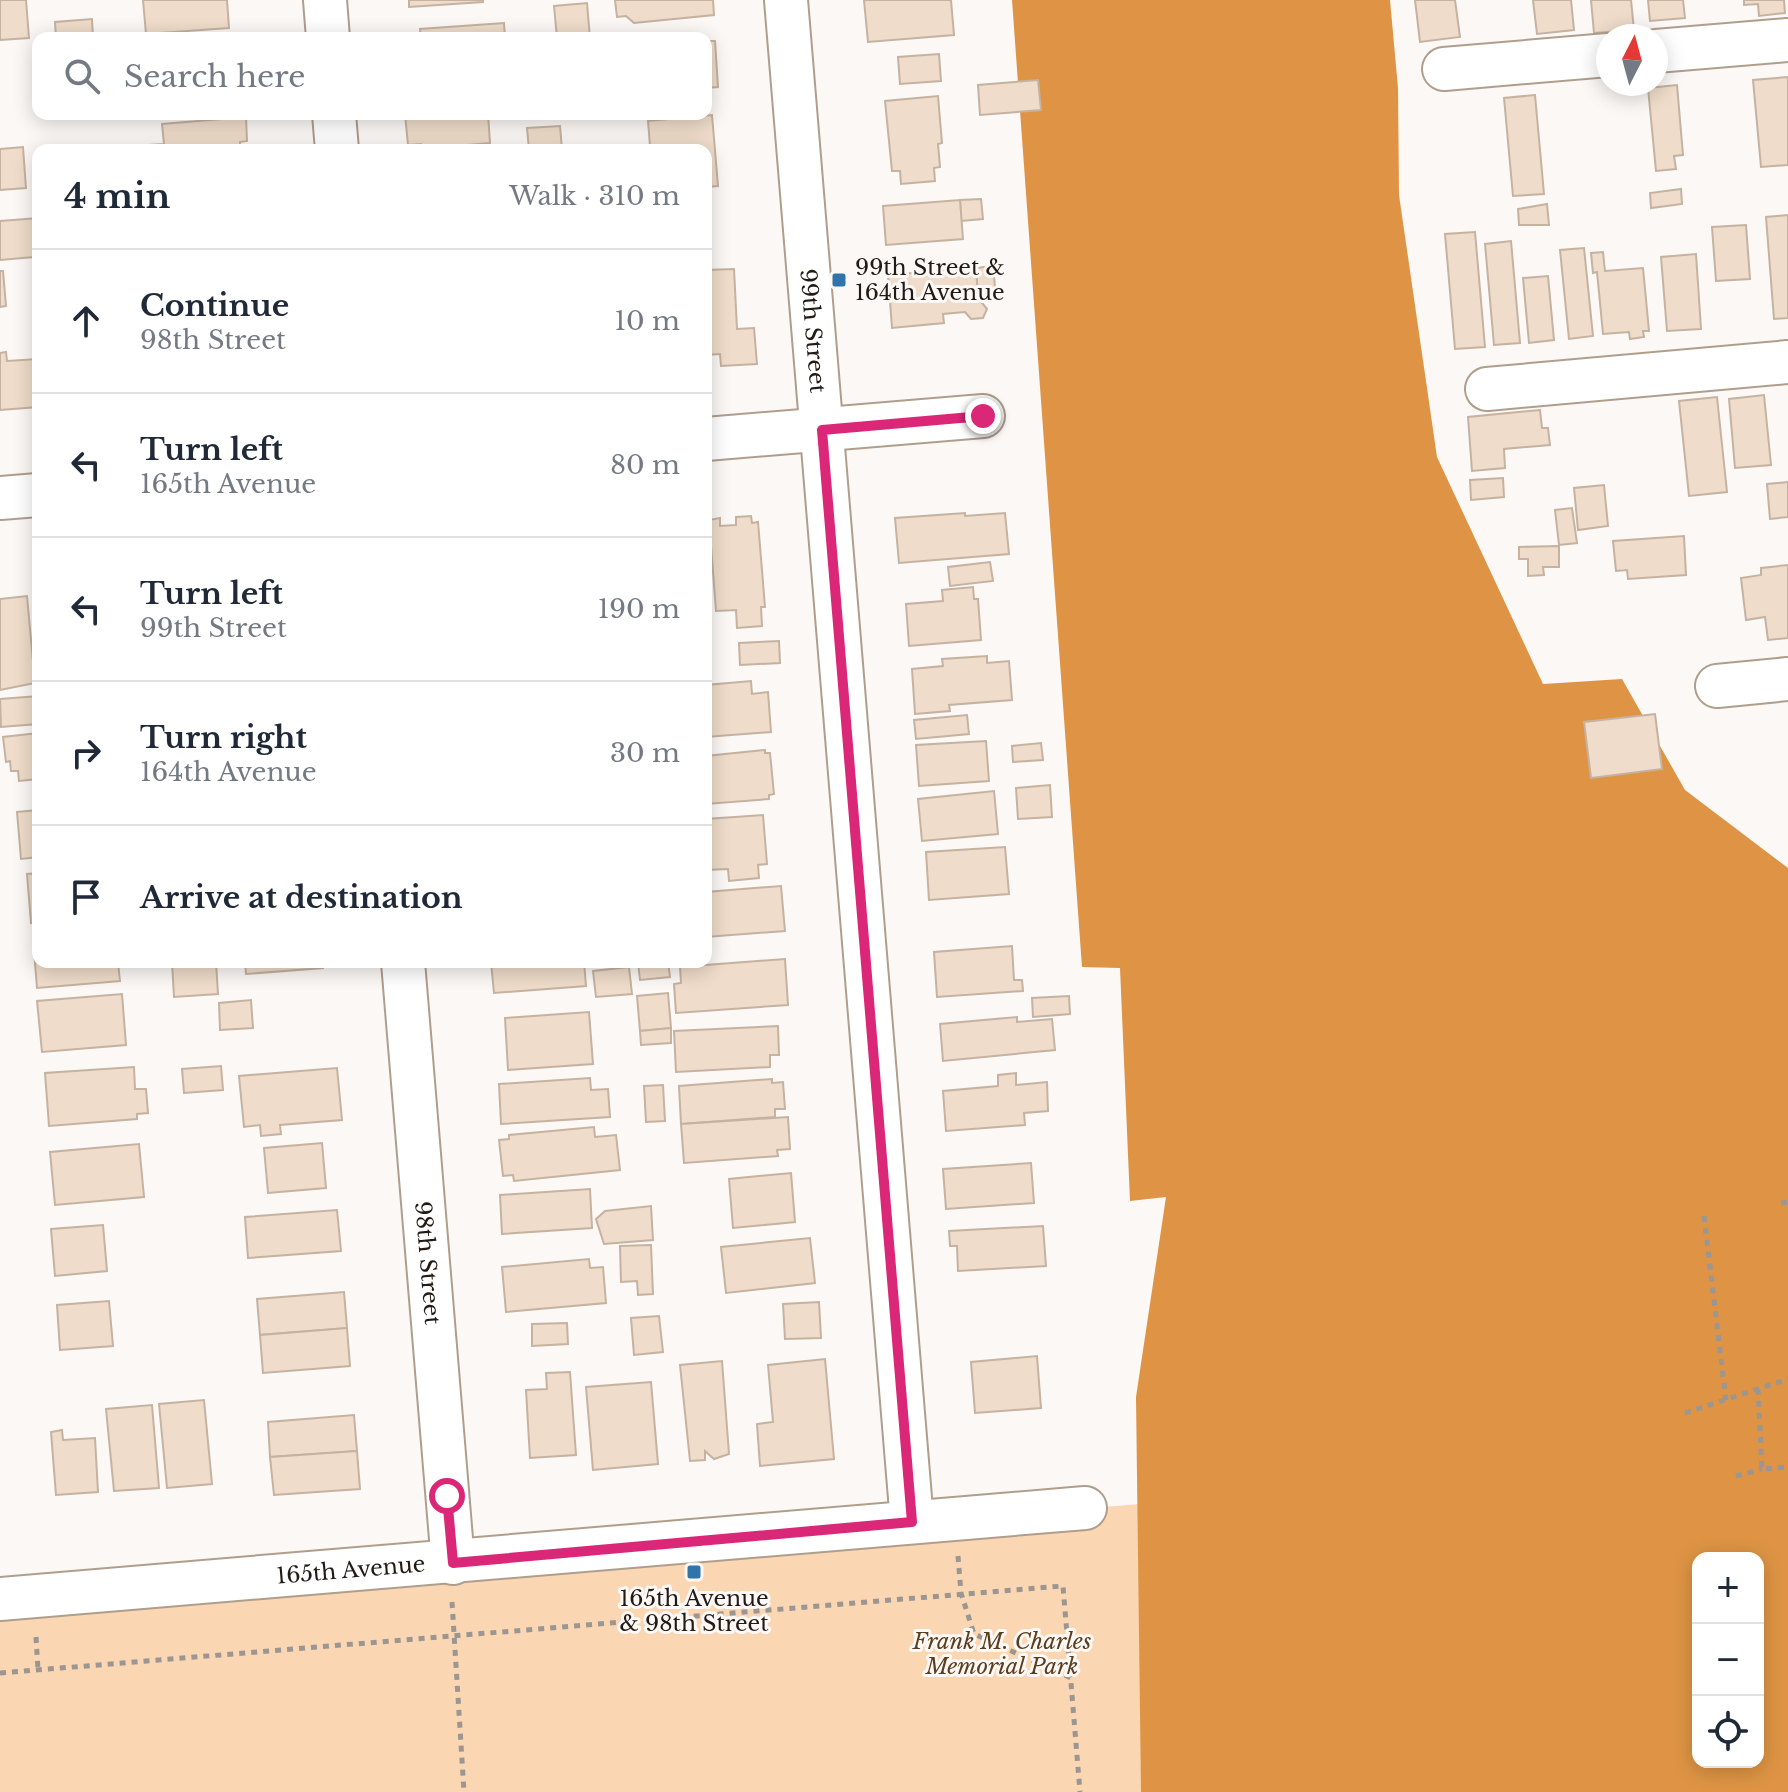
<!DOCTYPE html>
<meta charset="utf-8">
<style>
:root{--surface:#fff;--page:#f6f6f7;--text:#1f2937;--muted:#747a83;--line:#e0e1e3}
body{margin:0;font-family:"Libre Baskerville",serif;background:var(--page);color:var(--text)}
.controls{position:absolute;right:24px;bottom:24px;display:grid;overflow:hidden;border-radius:16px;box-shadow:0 4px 20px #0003}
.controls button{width:72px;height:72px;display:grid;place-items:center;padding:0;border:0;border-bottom:2px solid var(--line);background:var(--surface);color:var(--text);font:40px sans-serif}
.compass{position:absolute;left:1596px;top:24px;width:72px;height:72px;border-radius:50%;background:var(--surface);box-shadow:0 4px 20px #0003;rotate:6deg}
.stop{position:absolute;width:24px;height:24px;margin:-18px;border:6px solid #db2777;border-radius:50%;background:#fff}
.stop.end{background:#db2777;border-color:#fff;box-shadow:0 2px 8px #0008}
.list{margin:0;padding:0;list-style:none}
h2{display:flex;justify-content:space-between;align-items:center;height:104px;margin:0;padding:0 32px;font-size:34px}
h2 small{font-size:26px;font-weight:400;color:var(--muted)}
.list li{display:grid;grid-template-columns:52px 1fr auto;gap:24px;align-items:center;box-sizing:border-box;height:144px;padding:0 32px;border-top:2px solid var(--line)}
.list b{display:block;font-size:30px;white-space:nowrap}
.list p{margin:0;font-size:26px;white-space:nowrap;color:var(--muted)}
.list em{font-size:26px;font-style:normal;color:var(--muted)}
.icon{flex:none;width:44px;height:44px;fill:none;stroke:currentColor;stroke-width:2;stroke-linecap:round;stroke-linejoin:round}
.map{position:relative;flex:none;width:1788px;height:1792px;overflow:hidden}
.search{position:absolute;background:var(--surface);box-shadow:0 4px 20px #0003;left:32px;top:32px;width:680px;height:88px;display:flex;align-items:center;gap:20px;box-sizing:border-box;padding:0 28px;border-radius:16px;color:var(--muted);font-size:30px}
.panel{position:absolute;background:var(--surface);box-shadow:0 4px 20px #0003;left:32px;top:144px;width:680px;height:824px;border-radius:16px}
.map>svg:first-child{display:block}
.green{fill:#fbd6b2}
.water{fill:#de9444;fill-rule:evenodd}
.building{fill:#efdcca;stroke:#c5b2a1;stroke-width:2}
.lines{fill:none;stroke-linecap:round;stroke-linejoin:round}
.minor-casing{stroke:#b09e8d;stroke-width:46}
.path{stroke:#9b9692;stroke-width:5;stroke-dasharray:6 6;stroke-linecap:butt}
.minor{stroke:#fff;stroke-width:42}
.route{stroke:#db2777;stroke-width:10}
.poi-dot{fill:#3074a9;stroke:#fcf8f5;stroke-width:3}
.labels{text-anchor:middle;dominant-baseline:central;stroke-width:6;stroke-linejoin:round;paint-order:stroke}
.poi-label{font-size:22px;fill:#221b15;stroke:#fcf8f5;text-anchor:start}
.street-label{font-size:22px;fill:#221b15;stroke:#fcf8f5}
.park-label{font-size:22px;font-style:italic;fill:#5c3d1c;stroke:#fcf8f5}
</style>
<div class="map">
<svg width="1788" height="1792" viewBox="0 0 1788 1792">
<rect width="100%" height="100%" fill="#fcf8f5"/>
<polygon class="green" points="1140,1504 1141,1792 0,1792 0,1599"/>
<path class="water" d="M1012,0H1390L1398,88L1399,195L1437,457L1543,684L1622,679L1685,790L1788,868V1792H1141L1136,1397L1166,1197L1130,1201L1120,968L1082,967ZM1698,1558H1758V1762H1698Z"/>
<g class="building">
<polygon points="0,0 26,0 29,38 0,40"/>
<polygon points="143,0 227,0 229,28 146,34"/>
<polygon points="409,0 483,0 483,2 409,7"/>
<polygon points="615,0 713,0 714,15 634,23 626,16 617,17"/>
<polygon points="864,0 951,0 954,35 868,42"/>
<polygon points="1415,0 1455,0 1460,37 1420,42"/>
<polygon points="1533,0 1571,0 1574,30 1537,34"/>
<polygon points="1591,0 1631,0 1634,30 1594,33"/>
<polygon points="1648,0 1683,0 1685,18 1650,21"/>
<polygon points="1744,0 1784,0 1785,13 1759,16 1758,4 1744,5"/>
<polygon points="587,3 590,38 557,38 554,6"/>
<polygon points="92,19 93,38 56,38 55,22"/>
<polygon points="504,23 505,38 421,38 420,29"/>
<polygon points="706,41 715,41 718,87 706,88"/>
<polygon points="939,54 941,81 900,84 898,57"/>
<polygon points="1788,77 1788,165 1761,167 1753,80"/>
<polygon points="1038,80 1041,110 980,115 978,85"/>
<polygon points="1677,85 1683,155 1674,156 1676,169 1656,171 1648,88"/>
<polygon points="1535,95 1544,194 1513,196 1504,98"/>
<polygon points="938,96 942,143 938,144 940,167 934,168 935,181 901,184 900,171 892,171 885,101"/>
<polygon points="405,114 488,114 490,143 421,149 421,144 408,145"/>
<polygon points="712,115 718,186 706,187 706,150 640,150 640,147 650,146 648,121"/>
<polygon points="246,117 247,141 240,142 240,150 149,150 149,145 164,144 162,124"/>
<polygon points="560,126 562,149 529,150 527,128"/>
<polygon points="23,147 26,188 0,190 0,149"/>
<polygon points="1681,189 1682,204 1651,208 1650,193"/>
<polygon points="981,199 983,219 961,221 960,200"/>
<polygon points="960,200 963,239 886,245 883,206"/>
<polygon points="1547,204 1549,225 1519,225 1518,209"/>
<polygon points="1788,215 1788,318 1774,319 1766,217"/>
<polygon points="38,218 34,257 0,260 0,221"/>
<polygon points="1746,225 1750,279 1716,281 1712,227"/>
<polygon points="1475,232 1485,347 1455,349 1445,234"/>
<polygon points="1511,241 1520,343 1494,345 1485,244"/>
<polygon points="1584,248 1593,336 1569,339 1560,250"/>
<polygon points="1603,252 1605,271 1643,268 1649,331 1643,331 1644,337 1630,339 1629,332 1603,334 1597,272 1593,273 1591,253"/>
<polygon points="1696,254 1701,329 1667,331 1661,257"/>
<polygon points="993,266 996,297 978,298 976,268"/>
<polygon points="976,268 978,298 987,309 983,318 971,319 965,312 943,314 944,323 892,328 888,275"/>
<polygon points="734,269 737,329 754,328 757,364 721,366 720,354 706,355 706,270"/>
<polygon points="0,271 3,271 6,306 0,307"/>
<polygon points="1548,276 1554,340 1529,343 1523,278"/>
<polygon points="6,352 7,361 38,359 38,407 0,410 0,353"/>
<polygon points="1764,395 1771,465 1735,468 1729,399"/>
<polygon points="1717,397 1727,492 1689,496 1679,401"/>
<polygon points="1540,410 1542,428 1548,428 1550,445 1504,449 1505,468 1472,471 1468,417"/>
<polygon points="1503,478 1504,497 1471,500 1470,480"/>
<polygon points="1788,482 1788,517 1770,519 1767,484"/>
<polygon points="1604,485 1608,526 1578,530 1574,488"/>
<polygon points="1572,508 1577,543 1559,545 1555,510"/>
<polygon points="965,513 965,516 1005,513 1009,554 899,563 895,518"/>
<polygon points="751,516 752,523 758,522 765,607 761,607 762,626 737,628 736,610 716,611 709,520 720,518 720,526 736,525 736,517"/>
<polygon points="1684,536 1686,575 1628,579 1627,570 1616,571 1613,541"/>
<polygon points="1559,546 1559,567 1543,567 1544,575 1528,576 1528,559 1519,559 1519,547"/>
<polygon points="990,562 993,581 950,586 948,567"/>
<polygon points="1788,565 1788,638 1768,640 1765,617 1746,620 1741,578 1761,575 1761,568"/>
<polygon points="973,587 974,599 978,599 981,640 909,646 906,604 943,601 942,590"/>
<polygon points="27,596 35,683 0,690 0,599"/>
<polygon points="779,641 780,663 740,665 739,643"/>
<polygon points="987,656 987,663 1009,661 1012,700 949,705 950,711 915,714 912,669 943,666 942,659"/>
<polygon points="751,681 752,694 768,692 771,732 706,737 706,685"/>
<polygon points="38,696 38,724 1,727 0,699"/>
<polygon points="1655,714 1662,769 1591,778 1584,722"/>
<polygon points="967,715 969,734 916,739 914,720"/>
<polygon points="38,733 38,779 19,781 18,771 11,771 10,761 6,762 3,737"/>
<polygon points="986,741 989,781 919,786 916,745"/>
<polygon points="1041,743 1043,760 1013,762 1012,746"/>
<polygon points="765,750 765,753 770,753 774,794 769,795 769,799 706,804 706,756"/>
<polygon points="1050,785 1052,817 1018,819 1016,788"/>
<polygon points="994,791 998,834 922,841 918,799"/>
<polygon points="38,810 38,857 21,859 17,812"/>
<polygon points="763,815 767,864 758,865 759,878 729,881 728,869 706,870 706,883 706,819"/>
<polygon points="1005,847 1009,894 929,900 926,852"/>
<polygon points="38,873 38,922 31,923 27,874"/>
<polygon points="781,886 785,931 706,937 706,892"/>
<polygon points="38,937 38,962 118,962 120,981 37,988 33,938"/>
<polygon points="1012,946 1014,980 1022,980 1023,991 937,997 934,952"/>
<polygon points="785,959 788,1005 676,1013 674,984 681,983 680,967"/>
<polygon points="172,962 216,962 218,994 174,997"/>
<polygon points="245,962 323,962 323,968 246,974"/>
<polygon points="491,962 584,962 586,986 494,993"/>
<polygon points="638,962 668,962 670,977 640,980"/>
<polygon points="629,967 632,994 596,997 593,971"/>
<polygon points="668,993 671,1028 640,1031 637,996"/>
<polygon points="122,994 126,1045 42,1052 37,1001"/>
<polygon points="1069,996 1070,1014 1033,1017 1032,998"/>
<polygon points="251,1000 253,1028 220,1030 219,1003"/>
<polygon points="589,1012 593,1064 508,1070 505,1018"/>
<polygon points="1017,1017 1017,1022 1052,1019 1055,1050 943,1061 940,1024"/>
<polygon points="778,1026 779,1055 770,1055 770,1067 676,1072 674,1031"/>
<polygon points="671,1028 671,1043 641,1045 640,1031"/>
<polygon points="221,1066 223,1090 184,1093 182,1069"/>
<polygon points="134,1067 135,1089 146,1089 148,1113 137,1114 137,1119 49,1126 45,1073"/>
<polygon points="337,1068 342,1120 280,1125 281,1134 261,1136 260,1125 244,1127 239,1076"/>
<polygon points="1016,1073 1016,1085 1047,1082 1048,1111 1024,1113 1025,1125 946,1131 943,1091 998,1086 998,1075"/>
<polygon points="590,1078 591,1090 608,1089 610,1117 501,1124 499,1084"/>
<polygon points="772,1079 772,1083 783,1082 785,1109 775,1109 775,1117 681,1124 679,1086"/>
<polygon points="663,1085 665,1121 646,1122 644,1086"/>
<polygon points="788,1117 790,1149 777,1150 778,1156 684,1163 681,1124"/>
<polygon points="594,1127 595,1137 616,1135 620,1170 514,1181 513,1175 503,1176 499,1140 509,1139 509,1135"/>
<polygon points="322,1143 326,1188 268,1193 264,1148"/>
<polygon points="139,1144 144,1197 55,1205 50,1152"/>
<polygon points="1031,1163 1034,1203 946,1209 943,1169"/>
<polygon points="791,1173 795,1222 733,1228 729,1179"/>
<polygon points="590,1189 592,1228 502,1234 500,1195"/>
<polygon points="651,1206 653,1240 604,1244 596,1219 605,1211"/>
<polygon points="337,1210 341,1251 248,1258 245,1217"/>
<polygon points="103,1225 107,1271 55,1276 51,1229"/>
<polygon points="1043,1226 1046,1266 958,1271 957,1246 950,1246 949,1231"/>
<polygon points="810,1238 815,1283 726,1293 721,1247"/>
<polygon points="651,1245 653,1294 638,1295 637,1281 621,1282 620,1246"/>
<polygon points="589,1259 590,1268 603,1267 606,1303 506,1312 502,1267"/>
<polygon points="344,1292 347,1328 260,1335 257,1299"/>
<polygon points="109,1301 113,1346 60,1350 57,1305"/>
<polygon points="819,1302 821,1338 785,1339 783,1304"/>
<polygon points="659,1316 663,1352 634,1355 631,1318"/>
<polygon points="567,1323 568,1344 532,1346 532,1324"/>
<polygon points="347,1328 350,1366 263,1373 260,1335"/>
<polygon points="1037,1356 1041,1408 975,1413 971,1362"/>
<polygon points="825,1359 834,1459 760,1466 757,1424 773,1422 768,1365"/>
<polygon points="722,1361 729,1454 714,1459 705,1451 705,1460 690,1461 680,1365"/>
<polygon points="570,1372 576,1455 530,1458 526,1390 547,1389 546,1373"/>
<polygon points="651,1382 658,1464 593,1470 586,1387"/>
<polygon points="204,1400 212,1484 167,1488 159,1404"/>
<polygon points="152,1405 159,1488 114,1491 106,1409"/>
<polygon points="354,1415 357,1451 270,1457 268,1422"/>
<polygon points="62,1430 63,1440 95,1438 98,1492 56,1495 51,1432"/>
<polygon points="357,1451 360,1489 274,1495 270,1457"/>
</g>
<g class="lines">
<g class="minor-casing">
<g id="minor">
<polyline points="325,0 328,38"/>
<path id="s1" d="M786,0L912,1522"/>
<polyline points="1656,51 1788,40"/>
<polyline points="1444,69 1608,55"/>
<polyline points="334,114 337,150"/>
<polyline points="1487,389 1788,362"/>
<polyline points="706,439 983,416"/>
<polyline points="0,498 38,495"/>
<polyline points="1717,686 1788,679"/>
<path id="s2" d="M403,962L453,1563"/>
<path id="s3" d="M0,1599L1085,1508"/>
</g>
</g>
<g class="path">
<polyline points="1781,1203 1788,1202"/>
<polyline points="1704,1216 1726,1400"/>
<polyline points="1758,1389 1762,1469 1788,1467"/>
<polyline points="1685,1413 1788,1379"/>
<polyline points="1736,1476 1762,1469"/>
<polyline points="958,1556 961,1593 974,1634 1071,1678"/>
<polyline points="452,1602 464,1792"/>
<polyline points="36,1637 38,1670"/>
<polyline points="0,1673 1063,1586 1080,1792"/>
</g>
<use href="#minor" class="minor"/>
</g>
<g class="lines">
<polyline class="route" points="447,1496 453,1563 912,1522 822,430 983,416"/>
</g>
<g class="poi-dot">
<rect x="831" y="272" width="16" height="16" rx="4"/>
<rect x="686" y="1564" width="16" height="16" rx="4"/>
</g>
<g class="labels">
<g class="poi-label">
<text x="855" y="267">99th Street &amp;<tspan x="855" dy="25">164th Avenue</tspan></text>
<text x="694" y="1598" text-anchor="middle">165th Avenue<tspan x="694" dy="25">&amp; 98th Street</tspan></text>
</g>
<g class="street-label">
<text stroke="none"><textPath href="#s1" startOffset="332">99th Street</textPath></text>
<text stroke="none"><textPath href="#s2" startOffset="302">98th Street</textPath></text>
<text stroke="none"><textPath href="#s3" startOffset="352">165th Avenue</textPath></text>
</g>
<g class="park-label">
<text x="1002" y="1641">Frank M. Charles<tspan x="1002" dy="25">Memorial Park</tspan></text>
</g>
</g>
</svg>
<div class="controls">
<button>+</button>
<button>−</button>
<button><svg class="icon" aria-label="locate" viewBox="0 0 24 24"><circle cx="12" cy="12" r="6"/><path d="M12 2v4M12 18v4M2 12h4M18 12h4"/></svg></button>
</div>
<svg class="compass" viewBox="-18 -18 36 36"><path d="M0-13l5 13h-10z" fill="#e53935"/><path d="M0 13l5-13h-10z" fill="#747a83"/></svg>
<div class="stop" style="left:447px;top:1496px"></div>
<div class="stop end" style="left:983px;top:416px"></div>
<div class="search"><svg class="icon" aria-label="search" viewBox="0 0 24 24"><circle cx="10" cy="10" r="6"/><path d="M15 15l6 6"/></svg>Search here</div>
<section class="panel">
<h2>4 min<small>Walk · 310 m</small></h2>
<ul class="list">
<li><svg class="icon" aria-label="ahead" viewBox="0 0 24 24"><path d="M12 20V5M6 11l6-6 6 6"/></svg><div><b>Continue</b><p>98th Street</p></div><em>10 m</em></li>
<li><svg class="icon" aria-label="left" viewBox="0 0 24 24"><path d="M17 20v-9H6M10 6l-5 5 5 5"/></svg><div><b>Turn left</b><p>165th Avenue</p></div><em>80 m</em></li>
<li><svg class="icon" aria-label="left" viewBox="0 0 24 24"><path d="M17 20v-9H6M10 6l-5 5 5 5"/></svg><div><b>Turn left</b><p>99th Street</p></div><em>190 m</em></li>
<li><svg class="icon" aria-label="right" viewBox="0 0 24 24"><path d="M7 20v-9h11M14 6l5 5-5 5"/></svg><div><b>Turn right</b><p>164th Avenue</p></div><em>30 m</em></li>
<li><svg class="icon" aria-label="arrive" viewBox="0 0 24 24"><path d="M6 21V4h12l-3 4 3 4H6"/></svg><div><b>Arrive at destination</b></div></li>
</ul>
</section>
</div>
